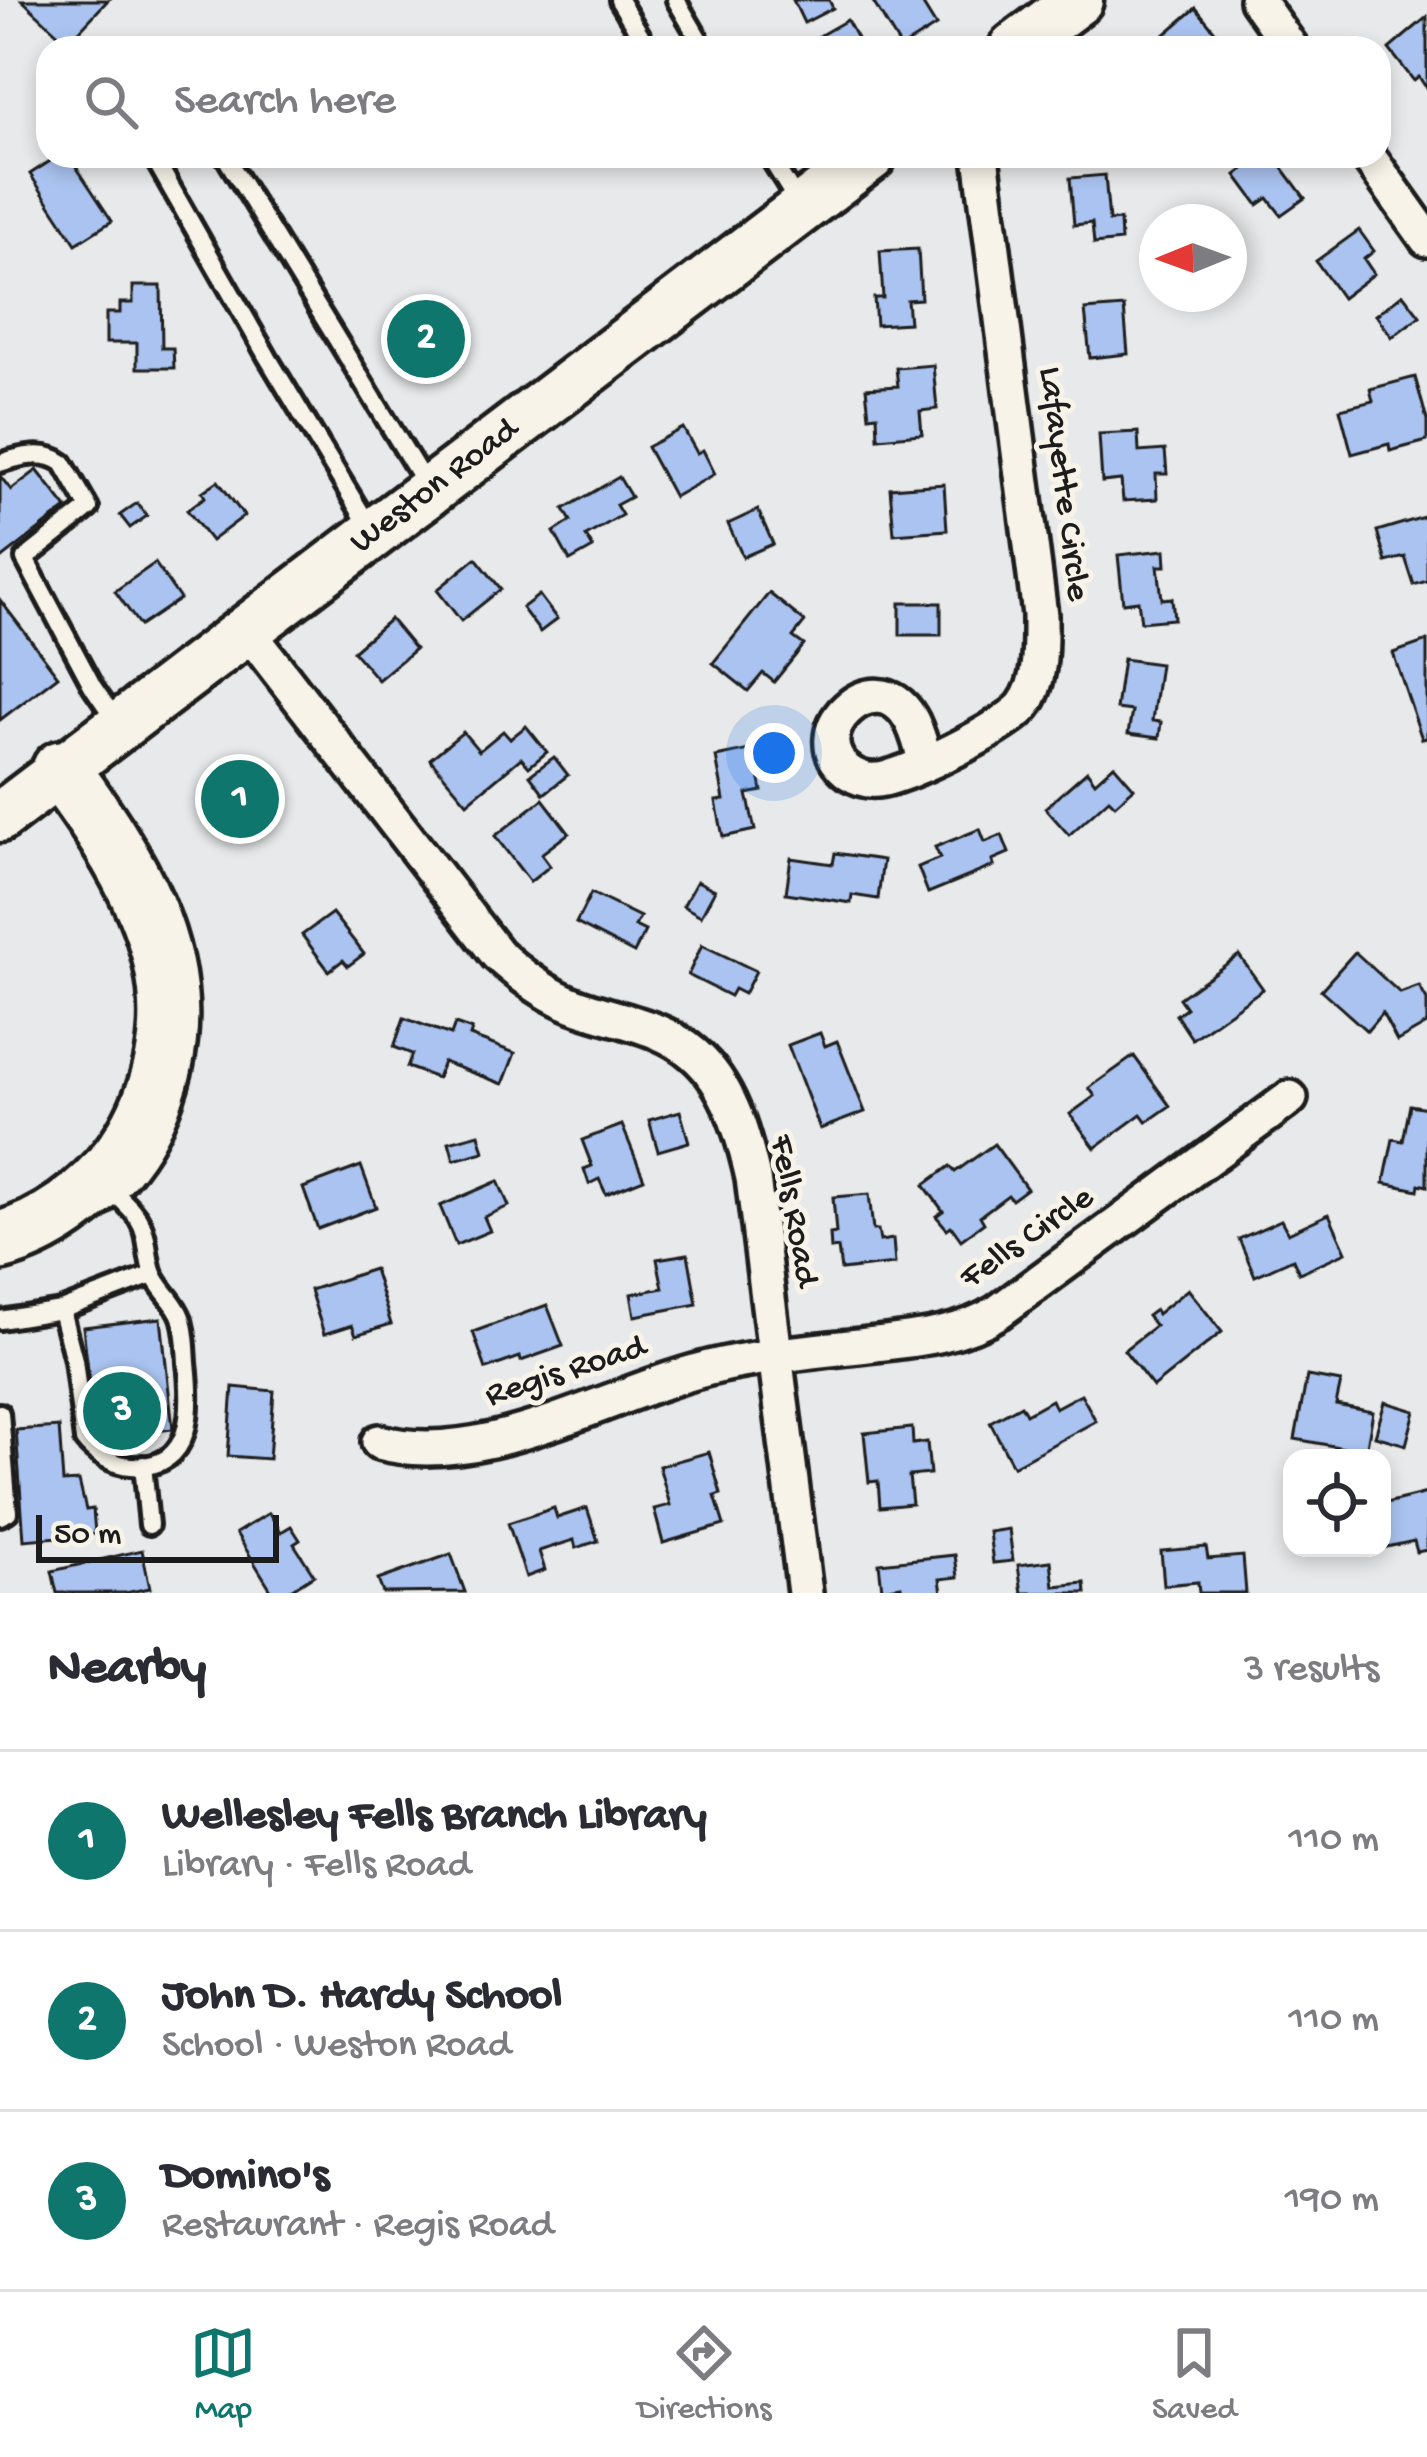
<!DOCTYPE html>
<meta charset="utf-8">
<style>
:root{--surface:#fff;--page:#f2f2f3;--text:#2b2b33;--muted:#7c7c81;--line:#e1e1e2;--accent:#0f766e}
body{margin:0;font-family:"Gochi Hand",sans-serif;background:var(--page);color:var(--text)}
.controls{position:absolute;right:36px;bottom:36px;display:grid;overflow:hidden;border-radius:24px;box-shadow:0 6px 18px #0003}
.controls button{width:108px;height:108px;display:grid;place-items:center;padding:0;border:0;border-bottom:3px solid var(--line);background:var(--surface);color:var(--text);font:60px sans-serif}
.compass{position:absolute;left:1139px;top:204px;width:108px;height:108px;border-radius:50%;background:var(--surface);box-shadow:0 6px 18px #0003;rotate:269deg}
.scale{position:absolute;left:36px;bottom:30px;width:243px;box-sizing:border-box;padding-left:12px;border:6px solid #1c1c1c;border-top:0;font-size:33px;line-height:42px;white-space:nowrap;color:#1c1c1c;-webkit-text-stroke:9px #f7f3e8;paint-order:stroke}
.you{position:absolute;left:774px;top:753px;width:42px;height:42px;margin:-30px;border:9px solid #fff;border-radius:50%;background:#1a73e8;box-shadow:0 0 0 18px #1a73e833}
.badge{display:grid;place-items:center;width:78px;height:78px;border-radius:50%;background:var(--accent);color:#fff;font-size:39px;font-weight:700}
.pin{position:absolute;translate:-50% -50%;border:6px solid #fff;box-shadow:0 3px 12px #0006}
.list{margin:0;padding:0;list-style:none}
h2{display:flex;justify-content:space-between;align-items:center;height:156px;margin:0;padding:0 48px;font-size:51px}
h2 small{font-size:39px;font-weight:400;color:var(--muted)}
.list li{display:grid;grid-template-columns:78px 1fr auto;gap:36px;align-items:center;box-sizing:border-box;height:180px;padding:0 48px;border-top:3px solid var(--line)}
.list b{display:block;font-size:45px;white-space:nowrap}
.list p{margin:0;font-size:39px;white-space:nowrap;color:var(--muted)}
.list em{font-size:39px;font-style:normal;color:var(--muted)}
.icon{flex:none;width:66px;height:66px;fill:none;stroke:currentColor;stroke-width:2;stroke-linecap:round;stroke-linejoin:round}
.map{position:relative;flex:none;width:1427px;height:1593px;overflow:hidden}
.search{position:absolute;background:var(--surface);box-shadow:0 6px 18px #0003;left:36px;right:36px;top:36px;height:132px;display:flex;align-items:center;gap:30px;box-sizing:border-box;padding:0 42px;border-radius:36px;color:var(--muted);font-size:45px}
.sheet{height:696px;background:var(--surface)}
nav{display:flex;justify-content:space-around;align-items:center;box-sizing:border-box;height:168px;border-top:3px solid var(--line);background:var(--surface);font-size:33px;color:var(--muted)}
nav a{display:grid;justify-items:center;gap:6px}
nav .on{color:var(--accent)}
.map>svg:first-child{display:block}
.building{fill:#aac3f0;stroke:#1c1c1c;stroke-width:3}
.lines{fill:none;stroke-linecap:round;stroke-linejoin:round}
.service-casing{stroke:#1c1c1c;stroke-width:26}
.minor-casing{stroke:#1c1c1c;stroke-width:42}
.secondary-casing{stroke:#1c1c1c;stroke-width:57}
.trunk-casing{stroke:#1c1c1c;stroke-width:66}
.service{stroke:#f7f3e8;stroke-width:16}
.minor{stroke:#f7f3e8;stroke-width:33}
.secondary{stroke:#f7f3e8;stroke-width:48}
.trunk{stroke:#f7f3e8;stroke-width:57}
.labels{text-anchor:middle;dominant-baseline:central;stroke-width:10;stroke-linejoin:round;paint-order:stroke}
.street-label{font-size:36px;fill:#1c1c1c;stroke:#f7f3e8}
</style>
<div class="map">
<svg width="1427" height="1593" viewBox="0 0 1427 1593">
<rect width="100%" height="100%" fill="#e8e9ea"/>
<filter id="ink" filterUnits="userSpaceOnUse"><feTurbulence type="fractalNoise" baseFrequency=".00833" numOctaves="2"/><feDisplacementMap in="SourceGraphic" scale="24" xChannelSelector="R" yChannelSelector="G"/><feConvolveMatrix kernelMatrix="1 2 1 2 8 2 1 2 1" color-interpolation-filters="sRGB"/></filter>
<g filter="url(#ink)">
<g class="building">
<polygon points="22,0 108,0 68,43"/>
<polygon points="793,0 829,0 833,8 804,23"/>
<polygon points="872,0 920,0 936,26 901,48"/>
<polygon points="1196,8 1227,46 1224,48 1173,48 1163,36"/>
<polygon points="1427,17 1427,89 1419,77 1414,81 1389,49"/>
<polygon points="847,20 862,48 817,48 812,40"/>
<polygon points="58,156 69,156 112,221 76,244 30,174"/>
<polygon points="1262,156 1274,156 1305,198 1281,215 1268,198 1258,205 1236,175"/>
<polygon points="1105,175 1109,221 1120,220 1121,241 1094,244 1092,223 1074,225 1070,178"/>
<polygon points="1359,230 1374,251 1364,259 1374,274 1342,298 1316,261"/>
<polygon points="918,249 921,299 907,300 909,323 876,325 874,298 883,298 880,251"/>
<polygon points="133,286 161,286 162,348 173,348 174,368 137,368 137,343 106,343 106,313 120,313 120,303 133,303"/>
<polygon points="1403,294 1420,316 1392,337 1376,315"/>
<polygon points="1124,307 1128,354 1090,358 1085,310"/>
<polygon points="933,365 937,409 920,411 922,434 878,438 877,415 869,416 866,388 898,386 896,368"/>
<polygon points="1415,377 1427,420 1427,441 1390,451 1389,444 1352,454 1340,409 1373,401 1370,389"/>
<polygon points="683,428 697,453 703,450 715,474 674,497 647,447"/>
<polygon points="1138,432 1139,452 1165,450 1167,474 1156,474 1157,499 1123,501 1121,480 1102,482 1099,434"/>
<polygon points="37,470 67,508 0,560 0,476 11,490"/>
<polygon points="619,477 631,497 616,505 622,515 586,536 593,548 570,561 554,532 571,521 564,509"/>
<polygon points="218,481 244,516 211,541 187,510 205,497 202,492"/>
<polygon points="944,484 947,530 894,534 890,488"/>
<polygon points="137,503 147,516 130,528 120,515"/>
<polygon points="758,510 773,544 743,557 728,524"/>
<polygon points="1427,516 1427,581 1414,585 1405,557 1386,562 1377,531"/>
<polygon points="1165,550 1166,566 1158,566 1162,599 1172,598 1174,619 1141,622 1138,601 1123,603 1118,555"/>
<polygon points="476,558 501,589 461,621 437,590"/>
<polygon points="155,563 180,599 140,626 115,591"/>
<polygon points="769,593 805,622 793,637 804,645 774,682 763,673 748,691 713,663"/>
<polygon points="539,595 557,619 540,632 522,608"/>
<polygon points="0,600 58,676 0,720"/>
<rect x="900" y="603" width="41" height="32"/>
<polygon points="390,619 415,649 378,680 353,651"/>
<polygon points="1427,641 1427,738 1422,739 1393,653"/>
<polygon points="1123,659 1160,664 1152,721 1161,722 1159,738 1128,734 1132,711 1116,709"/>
<polygon points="526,726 547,752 529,767 521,758 467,803 430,759 463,732 479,751 503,731 510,739"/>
<polygon points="754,749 762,791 747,794 755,830 723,837 716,801 724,800 716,757"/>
<polygon points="554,757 568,775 544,794 530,775"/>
<polygon points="1114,765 1134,788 1115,805 1109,799 1069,835 1045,808 1087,771 1095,782"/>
<polygon points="222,767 267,774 259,831 213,825"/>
<polygon points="543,799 569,833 541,854 550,866 530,882 495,836"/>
<polygon points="980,829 985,842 1002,835 1009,853 992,860 994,866 928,893 918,867 940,858 935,847"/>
<polygon points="835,853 883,860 878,899 852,895 851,903 786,893 791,858 833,864"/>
<polygon points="697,881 715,890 701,916 683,906"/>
<polygon points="591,893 640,917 635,926 645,931 634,953 576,923"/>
<polygon points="332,913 364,954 348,966 343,960 329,971 302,935"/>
<polygon points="702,945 756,971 744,994 734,989 730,996 688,975"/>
<polygon points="1355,952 1400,993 1419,986 1427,1000 1427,1024 1397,1041 1382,1013 1367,1031 1321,990"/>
<polygon points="1239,955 1263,989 1192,1039 1176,1015 1186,1008 1179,998"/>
<polygon points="404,1018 451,1035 455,1024 472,1030 470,1036 515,1053 503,1084 443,1062 437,1078 407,1067 412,1054 394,1047"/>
<polygon points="820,1033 825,1046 837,1041 865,1112 820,1129 788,1045"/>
<polygon points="1134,1056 1170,1106 1147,1122 1141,1114 1095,1148 1070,1114 1095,1096 1089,1088"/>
<polygon points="1410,1105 1427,1108 1427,1186 1419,1184 1418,1190 1384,1183 1393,1139 1403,1141"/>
<polygon points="680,1111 689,1142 658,1151 649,1120"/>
<polygon points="622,1125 644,1179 606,1194 599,1179 589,1184 584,1169 592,1166 582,1140"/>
<polygon points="479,1134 484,1152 454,1160 449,1142"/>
<polygon points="994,1144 1027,1189 1012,1200 1008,1195 980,1216 984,1223 961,1240 951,1226 947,1229 936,1216 943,1211 924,1185 950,1166 955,1172"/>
<polygon points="361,1166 376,1207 318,1229 303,1188"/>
<polygon points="498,1181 509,1206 484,1217 490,1231 456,1245 440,1206"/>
<polygon points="869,1194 873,1230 878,1230 880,1241 893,1239 895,1264 841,1270 838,1248 831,1249 830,1234 836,1233 833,1197"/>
<polygon points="1329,1214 1346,1252 1299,1273 1293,1259 1255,1276 1239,1239 1281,1220 1288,1233"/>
<polygon points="688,1254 697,1304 635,1316 631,1294 663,1288 657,1259"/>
<polygon points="374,1269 391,1324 356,1335 352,1325 324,1334 310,1290"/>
<polygon points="1188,1289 1222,1332 1153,1387 1124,1350 1155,1326 1147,1316 1155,1310 1157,1314"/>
<polygon points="547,1305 563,1346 521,1361 520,1357 486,1369 473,1332"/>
<polygon points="161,1318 173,1429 96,1438 83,1327"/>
<polygon points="1307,1376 1341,1382 1336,1405 1373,1412 1366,1452 1295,1439"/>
<polygon points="233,1387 274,1391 269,1459 228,1456"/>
<polygon points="1081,1394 1096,1421 1013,1466 990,1422 1021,1405 1026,1414 1051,1400 1055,1408"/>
<polygon points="1385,1402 1415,1411 1406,1445 1375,1436"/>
<polygon points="59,1427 63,1482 79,1481 86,1510 93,1509 95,1534 24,1540 16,1430"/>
<polygon points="912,1428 913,1444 927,1442 930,1474 909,1476 912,1504 880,1507 878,1481 869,1482 864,1433"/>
<polygon points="709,1452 721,1494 715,1496 724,1525 663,1543 654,1509 670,1505 659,1466"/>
<polygon points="1427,1493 1427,1550 1417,1552 1414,1541 1369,1551 1368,1548 1382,1548 1382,1504"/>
<polygon points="554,1508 557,1518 587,1508 598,1541 576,1548 574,1540 539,1551 545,1570 526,1577 508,1523"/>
<polygon points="269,1513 281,1532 291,1526 300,1540 294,1544 314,1575 286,1593 273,1593 236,1533"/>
<polygon points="1009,1529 1013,1561 993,1563 989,1532"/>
<polygon points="1206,1547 1208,1559 1243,1556 1246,1593 1199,1593 1198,1582 1164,1585 1161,1551"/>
<polygon points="142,1550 150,1588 125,1593 57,1593 52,1571"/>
<polygon points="451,1554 465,1592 383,1593 378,1580"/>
<polygon points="955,1555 958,1577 940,1579 942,1593 902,1593 901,1586 882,1589 879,1563"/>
<polygon points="1051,1561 1054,1586 1085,1583 1086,1593 1022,1593 1018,1565"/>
</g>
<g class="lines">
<g class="service-casing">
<g id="service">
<polyline points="619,0 648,48"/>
<polyline points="676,0 704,48"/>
<polyline points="153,156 268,358 370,528"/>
<polyline points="225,156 426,485"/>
<polyline points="769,156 801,207"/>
<path d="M0,463C21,456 45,450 63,463L89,508L25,559L93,687L119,725"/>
<path d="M105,1185C117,1195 129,1205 138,1218C149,1235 146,1252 152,1271C157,1288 175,1300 181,1317C186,1331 186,1348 187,1363C192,1407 195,1470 131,1466C114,1465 94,1454 84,1440L74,1360L61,1310L152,1275"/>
<polyline points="0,1320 61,1310"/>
<polyline points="0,1413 8,1512 0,1516"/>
<polyline points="143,1465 149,1525"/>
</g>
</g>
<g class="minor-casing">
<g id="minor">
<polyline points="1257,0 1291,48"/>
<polyline points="1368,156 1427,239"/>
<path d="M247,630L497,954C520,975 545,994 574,1005C615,1021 660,1024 694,1054C729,1084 743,1134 753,1178L805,1593"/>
<path d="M926,762C921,748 918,731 910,718C876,659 796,735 850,773C858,778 868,781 877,780C904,778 1008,727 1024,705C1042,681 1040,644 1040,615L981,156"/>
<path d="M379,1442C487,1471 617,1387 722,1365C773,1354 825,1350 876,1344C919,1339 961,1335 998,1312L1290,1098"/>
</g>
</g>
<g class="secondary-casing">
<g id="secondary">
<polyline points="1014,48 1078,0"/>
<path id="s1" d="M0,817L871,156"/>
</g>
</g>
<g class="trunk-casing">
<path id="trunk" d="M0,1241C46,1229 91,1196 120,1158C141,1131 155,1099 163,1066C189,954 125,857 61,770"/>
</g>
<use href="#service" class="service"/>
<use href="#minor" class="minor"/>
<use href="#secondary" class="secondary"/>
<use href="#trunk" class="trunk"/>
</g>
</g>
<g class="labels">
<g class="street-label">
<text transform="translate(1062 484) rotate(83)">Lafayette Circle</text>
<text stroke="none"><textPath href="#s1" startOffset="546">Weston Road</textPath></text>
<text transform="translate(792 1211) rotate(80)">Fells Road</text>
<text transform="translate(1028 1239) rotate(-35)">Fells Circle</text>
<text transform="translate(566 1373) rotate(-18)">Regis Road</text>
</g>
</g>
</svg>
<div class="controls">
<button><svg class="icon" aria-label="locate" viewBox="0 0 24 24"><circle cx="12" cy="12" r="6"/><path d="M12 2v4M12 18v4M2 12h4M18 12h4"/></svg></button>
</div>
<svg class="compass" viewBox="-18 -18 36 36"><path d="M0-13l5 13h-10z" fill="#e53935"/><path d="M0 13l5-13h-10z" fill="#7c7c81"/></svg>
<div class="scale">50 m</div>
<div class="you"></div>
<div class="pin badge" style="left:240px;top:799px">1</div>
<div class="pin badge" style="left:426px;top:339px">2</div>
<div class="pin badge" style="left:122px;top:1411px">3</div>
<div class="search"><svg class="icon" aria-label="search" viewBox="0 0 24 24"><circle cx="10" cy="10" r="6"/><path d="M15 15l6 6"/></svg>Search here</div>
</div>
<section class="sheet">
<h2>Nearby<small>3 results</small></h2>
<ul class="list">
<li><span class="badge">1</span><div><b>Wellesley Fells Branch Library</b><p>Library · Fells Road</p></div><em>110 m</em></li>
<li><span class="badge">2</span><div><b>John D. Hardy School</b><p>School · Weston Road</p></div><em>110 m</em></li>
<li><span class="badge">3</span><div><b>Domino's</b><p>Restaurant · Regis Road</p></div><em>190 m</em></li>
</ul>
</section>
<nav>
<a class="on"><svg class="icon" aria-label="map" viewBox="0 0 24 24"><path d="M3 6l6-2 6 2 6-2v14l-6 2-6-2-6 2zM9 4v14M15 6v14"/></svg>Map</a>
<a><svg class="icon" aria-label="directions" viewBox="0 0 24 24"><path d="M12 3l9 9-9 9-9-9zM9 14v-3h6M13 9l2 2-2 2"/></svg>Directions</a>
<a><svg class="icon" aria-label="saved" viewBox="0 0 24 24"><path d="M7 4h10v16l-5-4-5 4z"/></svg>Saved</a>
</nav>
